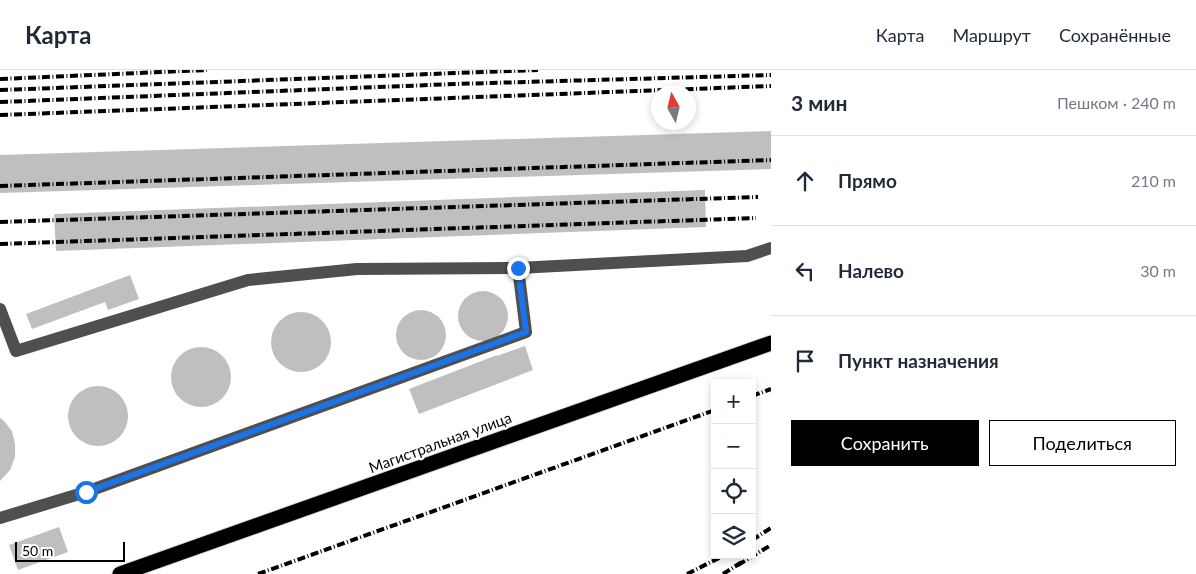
<!DOCTYPE html>
<html lang="ru">
<meta charset="utf-8">
<style>
:root{--surface:#fff;--page:#f6f6f7;--text:#1f2937;--muted:#747a83;--line:#e0e1e3;--accent:#000}
body{margin:0;font-family:Lato,sans-serif;background:var(--page);color:var(--text)}
.controls{position:absolute;right:15px;bottom:15px;display:grid;overflow:hidden;border-radius:0px;box-shadow:0 2px 8px #0003}
.controls button{width:45px;height:45px;display:grid;place-items:center;padding:0;border:0;border-bottom:1px solid var(--line);background:var(--surface);color:var(--text);font:25px sans-serif}
.compass{position:absolute;left:651px;top:15px;width:45px;height:45px;border-radius:50%;background:var(--surface);box-shadow:0 2px 8px #0003;rotate:352deg}
.scale{position:absolute;left:15px;bottom:12px;width:110px;box-sizing:border-box;padding-left:5px;border:2px solid #000;border-top:0;font-size:14px;line-height:18px;white-space:nowrap;color:#000;-webkit-text-stroke:4px #fff;paint-order:stroke}
.stop{position:absolute;width:15px;height:15px;margin:-11px;border:4px solid #1a73e8;border-radius:50%;background:#fff}
.stop.end{background:#1a73e8;border-color:#fff;box-shadow:0 1px 5px #0008}
.list{margin:0;padding:0;list-style:none}
h2{display:flex;justify-content:space-between;align-items:center;height:65px;margin:0;padding:0 20px;font-size:21px}
h2 small{font-size:16px;font-weight:400;color:var(--muted)}
.list li{display:grid;grid-template-columns:32px 1fr auto;gap:15px;align-items:center;box-sizing:border-box;height:90px;padding:0 20px;border-top:1px solid var(--line)}
.list b{display:block;font-size:19px;white-space:nowrap}
.list em{font-size:16px;font-style:normal;color:var(--muted)}
.actions{display:flex;gap:10px;padding:15px 20px}
.actions a{flex:1;padding:11px 0;border:1px solid var(--accent);border-radius:0px;text-align:center;font-size:18px;color:var(--accent)}
.actions .main{background:var(--accent);color:#fff}
.icon{flex:none;width:28px;height:28px;fill:none;stroke:currentColor;stroke-width:2;stroke-linecap:round;stroke-linejoin:round}
.map{position:relative;flex:none;width:771px;height:504px;overflow:hidden}
header{display:flex;align-items:center;gap:30px;box-sizing:border-box;height:70px;padding:0 25px;background:var(--surface);border-bottom:1px solid var(--line)}
header strong{font-size:24px}
nav{display:flex;gap:28px;margin-inline-start:auto;font-size:18px}
main{display:flex}
aside{flex:1;background:var(--surface)}
.map>svg:first-child{display:block}
.building{fill:#bfbfbf}
.lines{fill:none;stroke-linecap:round;stroke-linejoin:round}
.highway-casing{stroke:#dbdbdb;stroke-width:17}
.minor{stroke:#4f4f4f;stroke-width:12}
.highway{stroke:#000;stroke-width:15}
.rail{stroke:#000;stroke-width:4;stroke-dasharray:8 2.5 1 2.5;stroke-linecap:butt}
.route{stroke:#1a73e8;stroke-width:6}
.labels{text-anchor:middle;dominant-baseline:central;stroke-width:4.5;stroke-linejoin:round;paint-order:stroke}
.street-label{font-size:15px;fill:#000;stroke:#fff}
</style>
<header>
<strong>Карта</strong>
<nav><a>Карта</a><a>Маршрут</a><a>Сохранённые</a></nav>
</header>
<main>
<div class="map">
<svg width="771" height="504" viewBox="0 0 771 504">
<rect width="100%" height="100%" fill="#fff"/>
<g class="building">
<polygon points="771,61 771,99 0,123 0,85"/>
<polygon points="705,120 706,157 56,181 54,144"/>
<polygon points="130,205 139,229 108,240 105,232 32,259 26,244"/>
<circle cx="483" cy="246" r="25"/>
<circle cx="421" cy="265" r="25"/>
<circle cx="301" cy="272" r="30"/>
<polygon points="525,276 533,300 419,344 409,319 497,285 497,286"/>
<circle cx="201" cy="307" r="30"/>
<circle cx="98" cy="346" r="30"/>
<polygon points="0,348 4,351 12,361 15,374 15,387 10,400 0,411"/>
<polygon points="59,457 68,482 18,500 9,475"/>
</g>
<g class="lines">
<g class="highway-casing">
<polyline id="highway" points="120,504 771,273"/>
</g>
<g class="minor">
<polyline points="0,239 16,281 248,210 357,199 518,198 747,186 771,178"/>
<polyline points="0,448 86,422 526,262 518,198"/>
</g>
<use href="#highway" class="highway"/>
<g class="rail">
<polyline points="0,9 207,0"/>
<polyline points="0,20 538,0"/>
<polyline points="0,32 455,14 771,5"/>
<polyline points="0,45 771,16"/>
<polyline points="0,116 771,90"/>
<polyline points="0,152 758,127"/>
<polyline points="0,174 756,148"/>
<polyline points="752,326 771,319"/>
<polyline points="752,470 771,458"/>
<polyline points="738,495 771,475"/>
<polyline points="258,504 715,340"/>
<polyline points="687,504 725,485"/>
<polyline points="723,504 742,492"/>
</g>
</g>
<g class="lines">
<polyline class="route" points="86,422 526,262 518,198"/>
</g>
<g class="labels">
<g class="street-label">
<text transform="translate(440 372) rotate(-20)">Магистральная улица</text>
</g>
</g>
</svg>
<div class="controls">
<button>+</button>
<button>−</button>
<button><svg class="icon" aria-label="locate" viewBox="0 0 24 24"><circle cx="12" cy="12" r="6"/><path d="M12 2v4M12 18v4M2 12h4M18 12h4"/></svg></button>
<button><svg class="icon" aria-label="layers" viewBox="0 0 24 24"><path d="M12 4l9 5-9 5-9-5zM3 14l9 5 9-5"/></svg></button>
</div>
<svg class="compass" viewBox="-18 -18 36 36"><path d="M0-13l5 13h-10z" fill="#e53935"/><path d="M0 13l5-13h-10z" fill="#747a83"/></svg>
<div class="scale">50 m</div>
<div class="stop" style="left:86px;top:422px"></div>
<div class="stop end" style="left:518px;top:198px"></div>
</div>
<aside>
<h2>3 мин<small>Пешком · 240 m</small></h2>
<ul class="list">
<li><svg class="icon" aria-label="ahead" viewBox="0 0 24 24"><path d="M12 20V5M6 11l6-6 6 6"/></svg><div><b>Прямо</b></div><em>210 m</em></li>
<li><svg class="icon" aria-label="left" viewBox="0 0 24 24"><path d="M17 20v-9H6M10 6l-5 5 5 5"/></svg><div><b>Налево</b></div><em>30 m</em></li>
<li><svg class="icon" aria-label="arrive" viewBox="0 0 24 24"><path d="M6 21V4h12l-3 4 3 4H6"/></svg><div><b>Пункт назначения</b></div></li>
</ul>
<div class="actions"><a class="main">Сохранить</a><a>Поделиться</a></div>
</aside>
</main>
